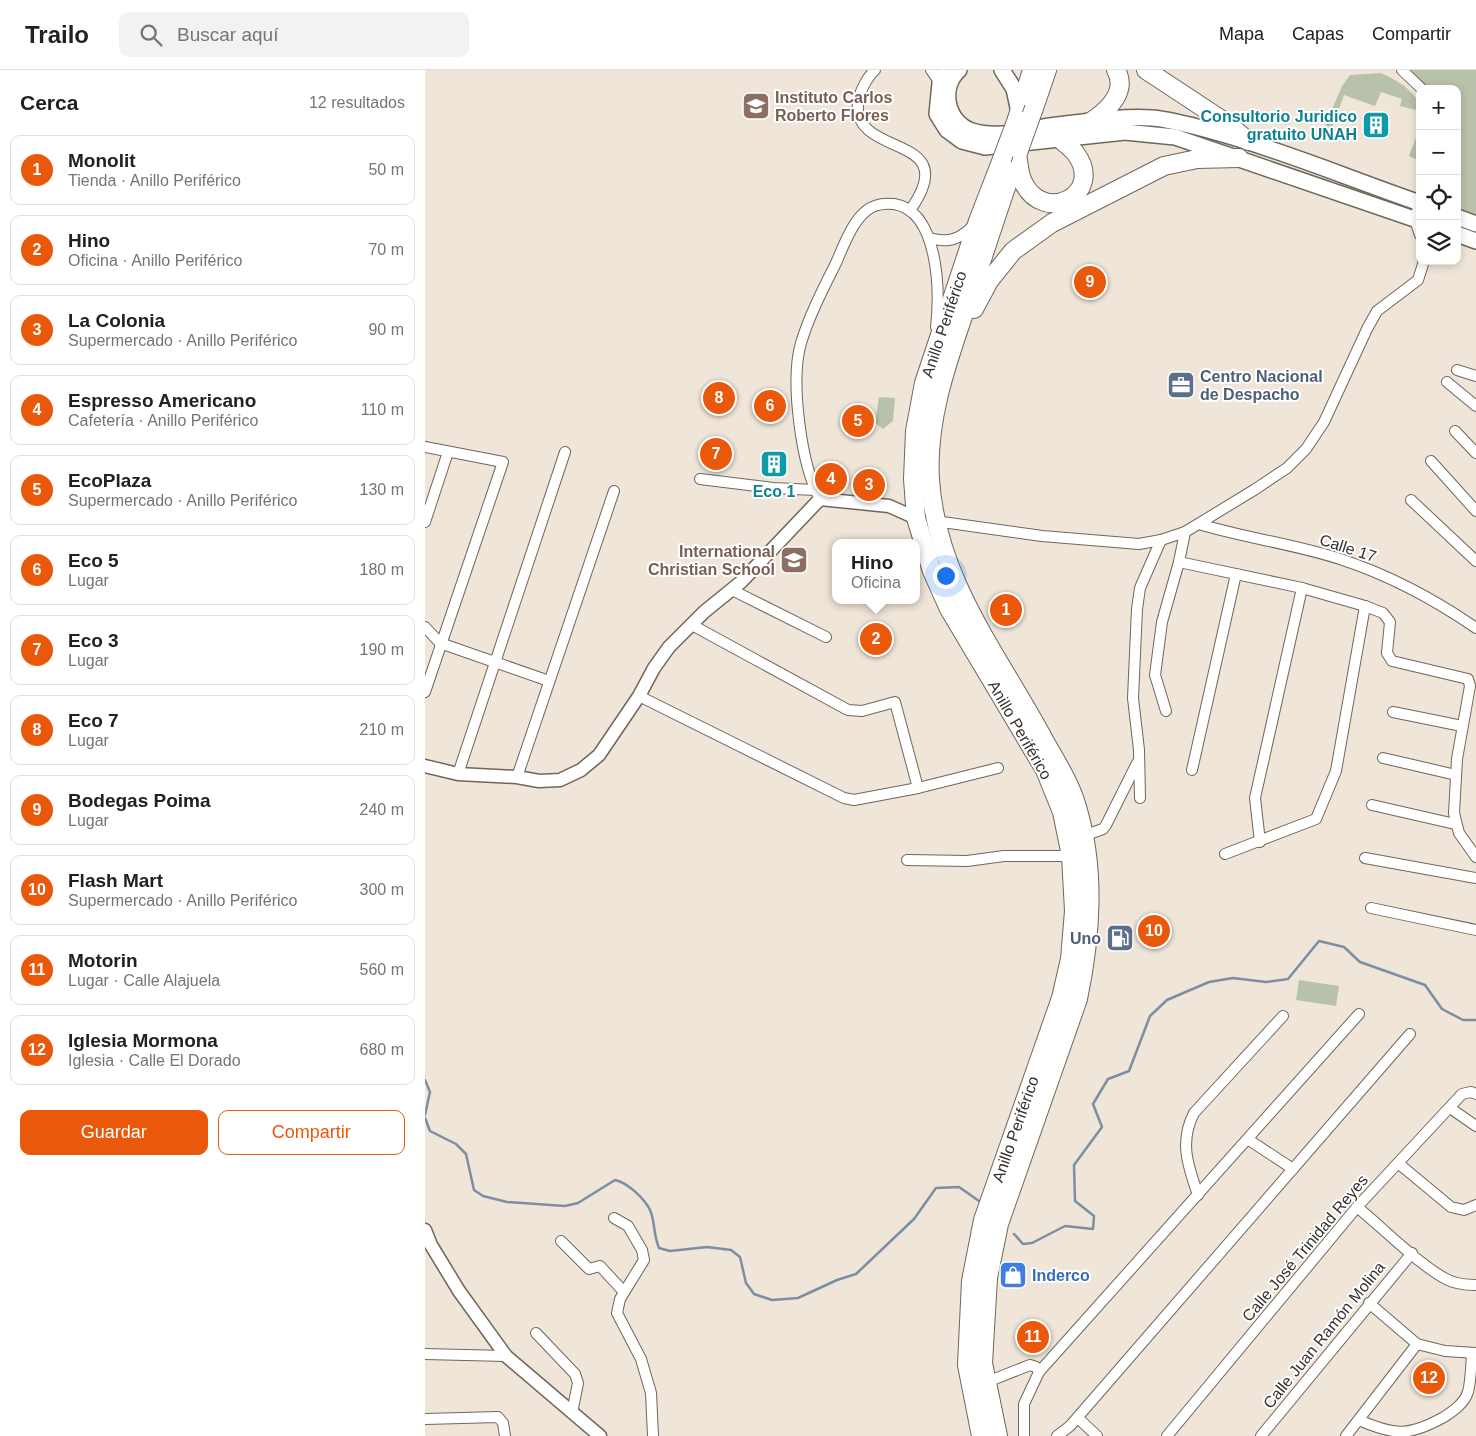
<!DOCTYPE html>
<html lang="es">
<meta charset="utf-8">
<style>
:root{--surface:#fff;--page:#f2f2f2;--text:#202124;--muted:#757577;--line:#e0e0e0;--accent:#ea580c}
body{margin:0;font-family:Helvetica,sans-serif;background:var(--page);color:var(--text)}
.controls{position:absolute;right:15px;top:15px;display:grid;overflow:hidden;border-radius:10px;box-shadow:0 2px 8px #0003}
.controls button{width:45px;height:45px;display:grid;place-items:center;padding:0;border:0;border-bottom:1px solid var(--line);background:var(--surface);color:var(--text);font:25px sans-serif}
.you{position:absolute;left:520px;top:505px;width:18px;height:18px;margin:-12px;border:4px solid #fff;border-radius:50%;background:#1a73e8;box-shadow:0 0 0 8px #1a73e833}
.badge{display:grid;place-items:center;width:32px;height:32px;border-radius:50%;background:var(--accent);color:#fff;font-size:16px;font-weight:700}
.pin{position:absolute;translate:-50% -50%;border:2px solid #fff;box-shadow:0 1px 5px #0006}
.popup{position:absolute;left:407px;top:469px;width:88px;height:65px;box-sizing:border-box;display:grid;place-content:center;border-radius:10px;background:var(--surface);filter:drop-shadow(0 1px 4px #0005);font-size:16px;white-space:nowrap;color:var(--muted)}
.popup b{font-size:19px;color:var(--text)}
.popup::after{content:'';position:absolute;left:50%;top:100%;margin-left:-10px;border:10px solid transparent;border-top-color:var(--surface)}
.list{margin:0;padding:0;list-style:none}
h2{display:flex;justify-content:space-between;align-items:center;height:65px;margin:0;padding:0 20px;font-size:21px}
h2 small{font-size:16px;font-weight:400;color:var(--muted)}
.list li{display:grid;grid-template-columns:32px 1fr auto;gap:15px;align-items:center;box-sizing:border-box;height:70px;margin:0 10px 10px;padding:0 10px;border:1px solid var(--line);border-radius:10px}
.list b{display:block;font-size:19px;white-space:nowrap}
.list p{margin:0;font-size:16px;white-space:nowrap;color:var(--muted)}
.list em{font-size:16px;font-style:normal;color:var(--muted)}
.actions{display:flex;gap:10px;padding:15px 20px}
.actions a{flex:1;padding:11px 0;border:1px solid var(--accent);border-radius:10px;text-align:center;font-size:18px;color:var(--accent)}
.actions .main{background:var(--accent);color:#fff}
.icon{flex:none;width:28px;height:28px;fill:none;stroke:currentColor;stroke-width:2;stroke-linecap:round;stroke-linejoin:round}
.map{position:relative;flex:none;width:1051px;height:1366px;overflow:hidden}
header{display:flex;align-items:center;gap:30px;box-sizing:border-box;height:70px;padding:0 25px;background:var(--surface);border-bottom:1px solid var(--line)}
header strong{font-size:24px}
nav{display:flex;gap:28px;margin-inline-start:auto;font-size:18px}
.search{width:350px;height:45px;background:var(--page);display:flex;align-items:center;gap:12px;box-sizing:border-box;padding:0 18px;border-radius:10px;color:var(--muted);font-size:19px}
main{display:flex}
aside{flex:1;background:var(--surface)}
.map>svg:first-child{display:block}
.green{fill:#b8c2aa}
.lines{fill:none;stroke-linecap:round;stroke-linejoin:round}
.stream{stroke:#7d8ea3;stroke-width:2.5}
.minor-casing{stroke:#6f675b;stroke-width:12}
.tertiary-casing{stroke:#6f675b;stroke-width:15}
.secondary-casing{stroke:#6f675b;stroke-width:18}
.trunk-casing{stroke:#6f675b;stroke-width:20}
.minor{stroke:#fff;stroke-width:10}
.tertiary{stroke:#fff;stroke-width:12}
.secondary{stroke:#fff;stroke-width:15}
.trunk{stroke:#fff;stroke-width:18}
.trunk-bridge-casing{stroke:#6f675b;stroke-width:20;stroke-linecap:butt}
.trunk-bridge{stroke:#fff;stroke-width:18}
.labels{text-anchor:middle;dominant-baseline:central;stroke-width:4;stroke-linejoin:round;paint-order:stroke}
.education-label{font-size:16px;font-weight:bold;fill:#785e54;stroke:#fff;text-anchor:start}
.culture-label{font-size:16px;font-weight:bold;fill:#0d838f;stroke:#fff;text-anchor:end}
.street-label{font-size:16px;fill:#35312c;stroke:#fff}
.service-label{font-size:16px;font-weight:bold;fill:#4e5e75;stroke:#fff;text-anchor:start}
.shop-label{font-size:16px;font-weight:bold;fill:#366cbe;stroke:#fff;text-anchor:start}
</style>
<header>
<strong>Trailo</strong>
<div class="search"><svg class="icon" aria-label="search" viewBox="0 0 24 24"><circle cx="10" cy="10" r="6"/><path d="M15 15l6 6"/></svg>Buscar aquí</div>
<nav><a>Mapa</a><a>Capas</a><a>Compartir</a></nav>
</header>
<main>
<aside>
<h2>Cerca<small>12 resultados</small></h2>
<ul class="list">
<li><span class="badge">1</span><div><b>Monolit</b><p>Tienda · Anillo Periférico</p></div><em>50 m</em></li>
<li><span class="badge">2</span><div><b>Hino</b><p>Oficina · Anillo Periférico</p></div><em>70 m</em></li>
<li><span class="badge">3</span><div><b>La Colonia</b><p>Supermercado · Anillo Periférico</p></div><em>90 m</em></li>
<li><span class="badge">4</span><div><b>Espresso Americano</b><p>Cafetería · Anillo Periférico</p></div><em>110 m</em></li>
<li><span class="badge">5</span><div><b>EcoPlaza</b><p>Supermercado · Anillo Periférico</p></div><em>130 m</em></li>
<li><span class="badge">6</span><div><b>Eco 5</b><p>Lugar</p></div><em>180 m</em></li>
<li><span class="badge">7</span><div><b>Eco 3</b><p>Lugar</p></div><em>190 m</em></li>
<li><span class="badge">8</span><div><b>Eco 7</b><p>Lugar</p></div><em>210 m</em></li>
<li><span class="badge">9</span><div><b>Bodegas Poima</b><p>Lugar</p></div><em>240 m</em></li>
<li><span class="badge">10</span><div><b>Flash Mart</b><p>Supermercado · Anillo Periférico</p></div><em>300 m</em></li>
<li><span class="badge">11</span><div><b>Motorin</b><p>Lugar · Calle Alajuela</p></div><em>560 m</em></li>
<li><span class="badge">12</span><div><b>Iglesia Mormona</b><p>Iglesia · Calle El Dorado</p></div><em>680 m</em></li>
</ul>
<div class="actions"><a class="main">Guardar</a><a>Compartir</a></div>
</aside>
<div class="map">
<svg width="1051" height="1366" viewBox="0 0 1051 1366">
<rect width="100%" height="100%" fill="#efe5d8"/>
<g class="green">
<polygon points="986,0 1051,0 1051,148 1032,142 1032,19 1004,19"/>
<path d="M955,3C971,9 995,23 995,41L975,36L977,29L956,22L950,36L919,25L907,58L900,56L917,16L925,5Z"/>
<polygon points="995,57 995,86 993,90 984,86"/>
<polygon points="454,327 470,328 468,351 458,359 450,353"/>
<polygon points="874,910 914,916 911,936 871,930"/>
</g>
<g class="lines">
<g class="stream">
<polyline points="0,1010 5,1022 0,1045"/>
<path d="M0,1048L5,1061L31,1074L41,1084L49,1120L58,1126L82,1132L140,1136L153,1133L190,1110C203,1113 219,1128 225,1140C230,1150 228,1164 234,1178L245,1181L282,1177L306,1180L315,1187L321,1213L329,1224L347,1230L373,1228L412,1210L431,1204L489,1149L511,1118L534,1117L554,1131"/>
<polyline points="589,1164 598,1174 607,1173 640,1156 668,1159 669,1146 650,1131 649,1095 677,1057 668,1034 683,1009 704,1001 725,946 742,930 784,912 808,908 841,912 863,909 894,871 919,877 935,892 1000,915 1017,939 1038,950 1051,950"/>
</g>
<g class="minor-casing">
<g id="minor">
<path d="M450,0C442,7 434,23 433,33C427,89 539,62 486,139"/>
<polyline points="506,0 515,13"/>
<polyline points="977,0 997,19"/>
<polyline points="995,128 990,150 995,165"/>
<path d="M504,168C523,173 534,170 548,156"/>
<polyline points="1032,300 1051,306"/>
<polyline points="1022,312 1051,336"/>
<polyline points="1030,361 1051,383"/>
<polyline points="0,377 78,392 0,622"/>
<polyline points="1006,391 1051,441"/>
<polyline points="275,409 348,418 390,420"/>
<path d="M395,429C376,395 365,311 376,273C384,246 398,219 411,193C418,177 427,152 441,141C449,134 460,133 469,134C514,141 515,222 511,257"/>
<polyline points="986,430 1051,491"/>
<polyline points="510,451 617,466 714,474 736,470 760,462 829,420 862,398 881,379 899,352 942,259 952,241 993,210 999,191"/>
<polyline points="0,452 23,382"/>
<path d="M774,454C820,468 869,474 915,489C964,505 1009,529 1051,558"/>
<polyline points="754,492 877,518 940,536 958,543 965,552 962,583 967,591 1043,609 1045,616 1032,689 1029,743 1034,763 1051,787"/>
<polyline points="307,520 401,567"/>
<polyline points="267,555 423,640 437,641 470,632 493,718"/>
<polyline points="0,557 15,573 124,611"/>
<polyline points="214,626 419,728 429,730 493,718 573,698"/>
<polyline points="741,641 730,605 737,552 754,492 760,462"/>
<polyline points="968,642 1037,656"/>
<polyline points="958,688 1031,705"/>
<polyline points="767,700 811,504"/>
<polyline points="33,704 140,382"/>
<polyline points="92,707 189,421"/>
<polyline points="715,728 714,680 708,628 712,539 715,518 736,470"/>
<polyline points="947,735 1030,754"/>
<polyline points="658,766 678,759 681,755 712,693"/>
<polyline points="835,772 830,728 877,518"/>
<polyline points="800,784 891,749 911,701 940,536"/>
<polyline points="940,788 1051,808"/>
<polyline points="482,790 542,791 579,786 646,786"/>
<polyline points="946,838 1051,860"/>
<polyline points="1025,1038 1051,1056"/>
<polyline points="824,1070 868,1099"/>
<polyline points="973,1093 1026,1137 1039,1140 1051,1135"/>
<path d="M773,1125C763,1096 754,1072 769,1043L858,946"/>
<path d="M932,1137C958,1158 993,1194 1021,1209C1030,1214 1040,1215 1051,1215"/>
<polyline points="189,1148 203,1156 217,1180 219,1190 195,1229 192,1243 216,1289 226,1323 228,1366"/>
<polyline points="136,1171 164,1199 175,1196 199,1222"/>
<polyline points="944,1233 992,1274 1020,1281 1051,1283"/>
<polyline points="111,1263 150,1304 153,1313 147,1343"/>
<polyline points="0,1284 81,1286"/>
<polyline points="562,1312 605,1295 611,1297 614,1302"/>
<polyline points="653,1348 672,1366"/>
<polyline points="0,1349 73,1347 78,1353 80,1366"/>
<path d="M934,1350C970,1366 985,1366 1019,1347C1028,1341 1039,1334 1043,1322C1046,1311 1046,1296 1047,1284"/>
<polyline points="599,1366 599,1334 614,1302 934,944"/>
<polyline points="632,1366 645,1356 985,964"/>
<polyline points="742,1366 932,1137 1037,1024 1046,1022 1051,1024"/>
<polyline points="836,1366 987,1183"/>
<polyline points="921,1366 992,1274"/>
</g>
</g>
<g class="tertiary-casing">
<g id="tertiary">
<polyline points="0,696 33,704 92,707 114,711 135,710 156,700 174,685 214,626 229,598 244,577 279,542 316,512 395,429 464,436 491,448"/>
<polyline points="0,1160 6,1175 34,1221 81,1286 175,1366"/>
</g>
</g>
<g class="secondary-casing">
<g id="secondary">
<polyline points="521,0 515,13 512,44 522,60 537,71 560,77 700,62 750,67 995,151"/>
<path d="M534,0C514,18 522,53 547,61C573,69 599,60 625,56C658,52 694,46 727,48C750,50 772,57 794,63C862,82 928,110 995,133"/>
<polyline points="577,0 589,19 594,42"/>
<polyline points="1032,147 1051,154"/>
<polyline points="1032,164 1051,171"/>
</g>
</g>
<g class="trunk-casing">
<g id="trunk">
<polyline points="721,0 803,54 823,71"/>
<polyline points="609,38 622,0"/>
<polyline points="592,49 607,0"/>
<path d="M667,51C683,40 703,21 691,0"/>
<path d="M592,85C594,94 594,104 598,112C619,156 680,124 651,84C647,78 639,73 634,68"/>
<polyline points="549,239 564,211 588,181 627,153 739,96 772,89 814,88"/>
<path id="s1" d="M556,1366L542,1295L546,1211L558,1150L636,928L645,889L649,841L646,786L637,742L620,700L524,539L507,501L491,448L488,409L490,361L499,313L553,151L577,89"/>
<path d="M573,1366L558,1293L563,1208L574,1154L653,929C666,866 671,800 652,737C645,712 630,690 618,668C572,583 512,510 505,410C501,346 525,285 545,226C561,177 577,128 594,80"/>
</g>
</g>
<use href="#minor" class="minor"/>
<use href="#tertiary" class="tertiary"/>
<use href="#secondary" class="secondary"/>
<use href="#trunk" class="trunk"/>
<g class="trunk-bridge-casing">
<g id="trunk-bridge">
<polyline points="594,80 609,38"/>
<polyline points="577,89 592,49"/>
</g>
</g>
<use href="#trunk-bridge" class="trunk-bridge"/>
</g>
<defs>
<g id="school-square" transform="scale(1.4375)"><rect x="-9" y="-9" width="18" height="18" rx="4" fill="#8d6e63" stroke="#fff"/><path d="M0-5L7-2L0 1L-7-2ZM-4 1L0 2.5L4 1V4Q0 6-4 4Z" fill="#fff"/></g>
<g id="building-square" transform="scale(1.4375)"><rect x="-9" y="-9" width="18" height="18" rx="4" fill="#0f9aa8" stroke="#fff"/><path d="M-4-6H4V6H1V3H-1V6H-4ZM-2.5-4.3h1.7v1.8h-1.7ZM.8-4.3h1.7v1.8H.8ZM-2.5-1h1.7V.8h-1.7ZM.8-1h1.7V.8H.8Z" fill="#fff"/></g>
<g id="office-square" transform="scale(1.4375)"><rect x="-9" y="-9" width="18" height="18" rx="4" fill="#5c6f8a" stroke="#fff"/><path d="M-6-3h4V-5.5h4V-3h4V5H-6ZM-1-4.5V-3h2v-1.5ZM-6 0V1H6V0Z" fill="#fff"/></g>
<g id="fuel-square" transform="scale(1.4375)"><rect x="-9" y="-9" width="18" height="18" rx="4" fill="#5c6f8a" stroke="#fff"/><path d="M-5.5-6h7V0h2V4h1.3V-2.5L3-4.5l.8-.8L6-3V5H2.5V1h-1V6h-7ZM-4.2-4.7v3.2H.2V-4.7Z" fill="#fff"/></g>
<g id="shop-square" transform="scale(1.4375)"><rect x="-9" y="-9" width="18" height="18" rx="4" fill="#3f7fe0" stroke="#fff"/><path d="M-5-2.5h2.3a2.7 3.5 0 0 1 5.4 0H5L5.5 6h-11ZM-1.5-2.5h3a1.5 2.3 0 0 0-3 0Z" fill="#fff"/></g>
</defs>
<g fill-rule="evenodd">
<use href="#school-square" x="331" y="36"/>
<use href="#building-square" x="951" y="55"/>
<use href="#office-square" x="756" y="315"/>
<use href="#building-square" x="349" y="394"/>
<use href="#school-square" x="369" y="490"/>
<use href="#fuel-square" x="695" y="868"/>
<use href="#shop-square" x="588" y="1205"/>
</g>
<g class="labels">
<g class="education-label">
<text x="350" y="27">Instituto Carlos<tspan x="350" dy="18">Roberto Flores</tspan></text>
<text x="350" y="481" text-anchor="end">International<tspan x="350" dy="18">Christian School</tspan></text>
</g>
<g class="culture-label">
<text x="932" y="46">Consultorio Juridico<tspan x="932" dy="18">gratuito UNAH</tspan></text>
<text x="349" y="421" text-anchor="middle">Eco 1</text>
</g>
<g class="street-label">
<text stroke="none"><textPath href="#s1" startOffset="1170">Anillo Periférico</textPath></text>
<text transform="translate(923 478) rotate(18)">Calle 17</text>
<text transform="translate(595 660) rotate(60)">Anillo Periférico</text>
<text stroke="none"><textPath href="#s1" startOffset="315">Anillo Periférico</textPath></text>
<text transform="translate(880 1178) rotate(-50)">Calle José Trinidad Reyes</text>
<text transform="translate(899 1265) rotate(-51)">Calle Juan Ramón Molina</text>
</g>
<g class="service-label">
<text x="775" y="306">Centro Nacional<tspan x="775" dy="18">de Despacho</tspan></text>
<text x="676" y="868" text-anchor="end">Uno</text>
</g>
<g class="shop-label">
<text x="607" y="1205">Inderco</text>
</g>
</g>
</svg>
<div class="controls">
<button>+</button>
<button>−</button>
<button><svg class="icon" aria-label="locate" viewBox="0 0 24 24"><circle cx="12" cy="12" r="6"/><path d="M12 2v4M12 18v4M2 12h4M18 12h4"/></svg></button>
<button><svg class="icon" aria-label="layers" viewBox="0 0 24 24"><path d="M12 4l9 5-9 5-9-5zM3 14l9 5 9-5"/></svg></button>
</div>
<div class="you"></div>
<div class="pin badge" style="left:581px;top:540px">1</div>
<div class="pin badge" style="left:451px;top:569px">2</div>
<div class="popup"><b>Hino</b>Oficina</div>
<div class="pin badge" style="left:444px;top:415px">3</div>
<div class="pin badge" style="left:406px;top:409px">4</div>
<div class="pin badge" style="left:433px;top:351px">5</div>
<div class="pin badge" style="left:345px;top:336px">6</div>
<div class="pin badge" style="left:291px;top:384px">7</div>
<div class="pin badge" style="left:294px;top:328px">8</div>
<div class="pin badge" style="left:665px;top:212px">9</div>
<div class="pin badge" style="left:729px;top:861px">10</div>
<div class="pin badge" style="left:608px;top:1267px">11</div>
<div class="pin badge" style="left:1004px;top:1308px">12</div>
</div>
</main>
